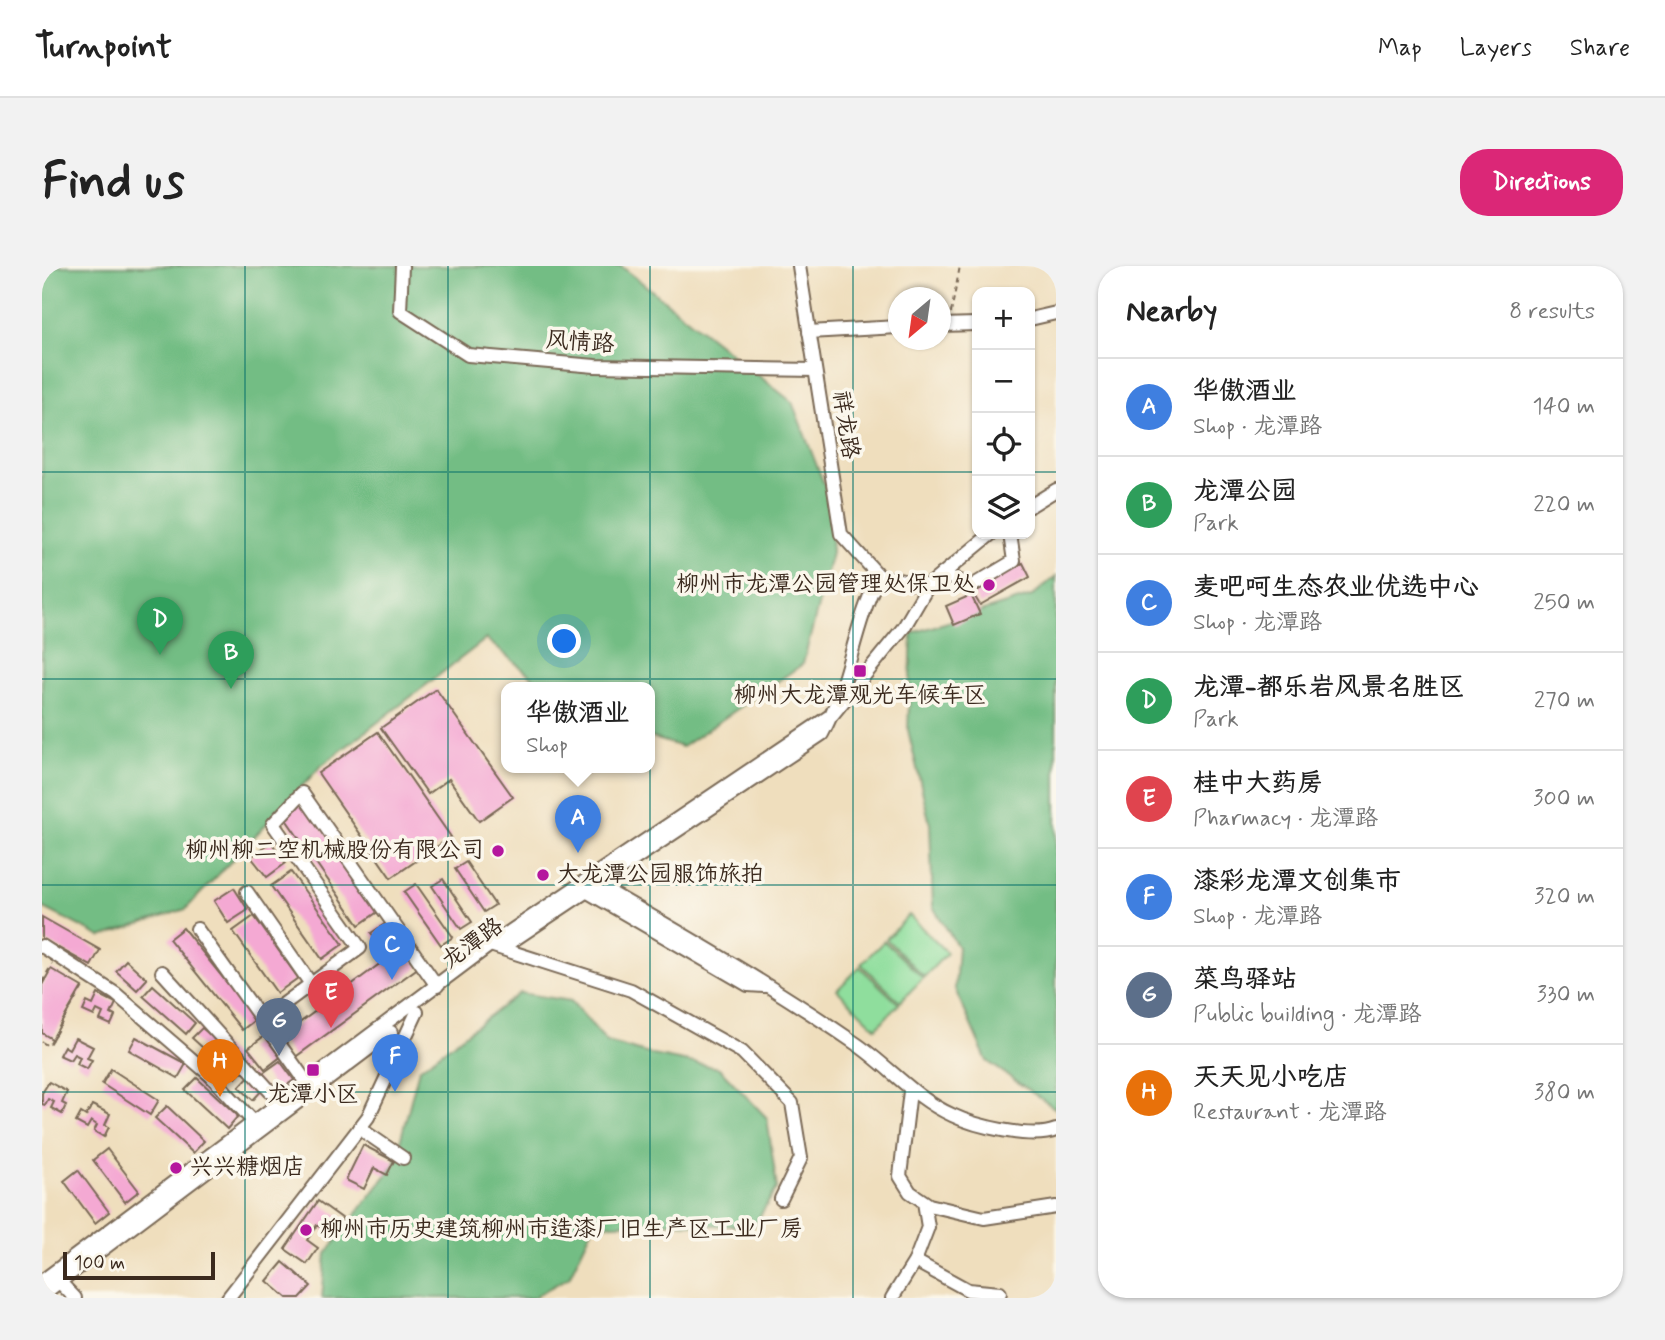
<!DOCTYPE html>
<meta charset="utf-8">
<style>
:root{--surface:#fff;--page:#f2f2f2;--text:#222;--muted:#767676;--line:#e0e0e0;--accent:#db2777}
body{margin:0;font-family:Mynerve,"LXGW WenKai TC",sans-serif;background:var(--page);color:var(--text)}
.controls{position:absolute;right:21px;top:21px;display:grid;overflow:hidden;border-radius:14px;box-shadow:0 2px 5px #0004}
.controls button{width:63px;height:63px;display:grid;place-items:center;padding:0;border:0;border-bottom:2px solid var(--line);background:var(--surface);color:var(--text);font:35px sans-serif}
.compass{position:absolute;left:846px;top:21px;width:63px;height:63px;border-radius:50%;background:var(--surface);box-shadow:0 2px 5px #0004;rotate:209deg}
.scale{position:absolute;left:21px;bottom:18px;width:152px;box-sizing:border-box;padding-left:7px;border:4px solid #3b2a1e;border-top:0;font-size:19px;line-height:24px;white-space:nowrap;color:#3b2a1e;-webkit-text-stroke:5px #fbf7ec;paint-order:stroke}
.you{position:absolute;left:523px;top:376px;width:24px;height:24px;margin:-18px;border:5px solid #fff;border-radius:50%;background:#1a73e8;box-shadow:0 0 0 10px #1a73e833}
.badge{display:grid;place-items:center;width:46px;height:46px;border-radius:50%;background:var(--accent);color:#fff;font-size:23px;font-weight:700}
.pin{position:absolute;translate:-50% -58px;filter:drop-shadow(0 2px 4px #0008)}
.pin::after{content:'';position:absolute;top:37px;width:24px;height:21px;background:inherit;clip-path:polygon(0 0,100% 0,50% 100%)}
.popup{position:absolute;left:459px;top:416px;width:154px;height:91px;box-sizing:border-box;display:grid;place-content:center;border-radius:14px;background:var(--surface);filter:drop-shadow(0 2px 5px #0005);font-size:23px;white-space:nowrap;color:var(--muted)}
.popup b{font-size:26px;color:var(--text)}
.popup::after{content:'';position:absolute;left:50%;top:100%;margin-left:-14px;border:14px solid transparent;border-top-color:var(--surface)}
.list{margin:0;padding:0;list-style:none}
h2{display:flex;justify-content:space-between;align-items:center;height:91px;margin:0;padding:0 28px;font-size:30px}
h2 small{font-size:23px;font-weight:400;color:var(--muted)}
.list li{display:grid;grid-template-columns:46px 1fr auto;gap:21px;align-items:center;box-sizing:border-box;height:98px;padding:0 28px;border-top:2px solid var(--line)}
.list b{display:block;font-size:26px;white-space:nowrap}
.list p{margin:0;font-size:23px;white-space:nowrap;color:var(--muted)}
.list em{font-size:23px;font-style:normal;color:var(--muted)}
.icon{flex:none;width:38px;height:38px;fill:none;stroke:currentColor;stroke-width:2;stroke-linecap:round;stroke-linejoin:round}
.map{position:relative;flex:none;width:1014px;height:1032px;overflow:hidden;border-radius:28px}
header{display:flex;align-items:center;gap:42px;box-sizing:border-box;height:98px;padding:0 35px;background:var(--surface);border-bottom:2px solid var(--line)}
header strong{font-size:33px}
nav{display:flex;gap:38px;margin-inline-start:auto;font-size:24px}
.intro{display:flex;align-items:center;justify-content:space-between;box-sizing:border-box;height:168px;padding:0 42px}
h1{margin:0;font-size:49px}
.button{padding:18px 32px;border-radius:28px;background:var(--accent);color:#fff;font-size:24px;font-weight:700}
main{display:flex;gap:42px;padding:0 42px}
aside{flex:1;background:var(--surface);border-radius:28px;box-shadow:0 2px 5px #0004}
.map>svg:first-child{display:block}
.green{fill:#8fde9d;stroke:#65845e;stroke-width:2}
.forest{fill:#73bd84;stroke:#577451;stroke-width:2}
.building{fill:#f4a9d3}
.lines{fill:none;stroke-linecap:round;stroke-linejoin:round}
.minor-casing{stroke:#7a6956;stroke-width:16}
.path{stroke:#7a6956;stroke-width:2;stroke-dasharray:5 5;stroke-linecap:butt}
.minor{stroke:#fff;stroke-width:12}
.grid{fill:none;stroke:#0f766e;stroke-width:2;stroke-opacity:0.55}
.poi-dot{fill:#b5179e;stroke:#fbf7ec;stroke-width:2.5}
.labels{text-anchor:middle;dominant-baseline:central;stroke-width:7;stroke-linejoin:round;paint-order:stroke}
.street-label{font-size:23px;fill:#3b2a1e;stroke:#fbf7ec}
.poi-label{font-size:23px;fill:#3b2a1e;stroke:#fbf7ec;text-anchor:start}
</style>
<header>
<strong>Turnpoint</strong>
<nav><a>Map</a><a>Layers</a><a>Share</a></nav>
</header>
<div class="intro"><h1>Find us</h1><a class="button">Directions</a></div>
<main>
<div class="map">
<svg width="1014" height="1032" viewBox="0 0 1014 1032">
<rect width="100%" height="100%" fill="#fbf7ec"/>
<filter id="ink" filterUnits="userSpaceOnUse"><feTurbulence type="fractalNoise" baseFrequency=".0143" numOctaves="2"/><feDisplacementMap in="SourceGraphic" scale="14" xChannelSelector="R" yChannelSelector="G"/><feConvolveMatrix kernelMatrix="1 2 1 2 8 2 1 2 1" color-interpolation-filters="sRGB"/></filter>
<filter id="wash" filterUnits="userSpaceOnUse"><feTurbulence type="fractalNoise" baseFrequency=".00686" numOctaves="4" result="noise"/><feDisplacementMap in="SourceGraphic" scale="28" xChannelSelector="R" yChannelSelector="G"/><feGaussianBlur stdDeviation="1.57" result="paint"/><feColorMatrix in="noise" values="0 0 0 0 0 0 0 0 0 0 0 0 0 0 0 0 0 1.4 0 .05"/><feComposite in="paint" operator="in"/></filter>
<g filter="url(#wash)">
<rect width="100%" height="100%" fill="#efdebd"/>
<g class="green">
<polygon points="867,649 905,687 882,711 844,673"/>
<polygon points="842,675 881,712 858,736 819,698"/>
<polygon points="818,701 857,738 834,762 795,724"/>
</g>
<g class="forest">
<polygon points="0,0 579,0 750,136 787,231 790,287 761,398 640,481 608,471 608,421 503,421 444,373 279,500 144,643 59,671 0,641"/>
<polygon points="1014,310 1014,843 945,795 913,723 916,681 891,641 888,558 866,464 870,367 990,330"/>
<polygon points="478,727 529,735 565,776 611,789 677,802 725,852 735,922 711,961 616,956 552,959 527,1011 490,1032 280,1032 284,988 352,899 377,803"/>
</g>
<g id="blocks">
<g class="building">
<polygon points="981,297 988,311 938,339 930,326"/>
<polygon points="929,329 938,348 912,359 904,340"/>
<polygon points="394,423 471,531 437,555 407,513 386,528 339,462"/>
<polygon points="336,466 409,571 349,612 276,507"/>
<polygon points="262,535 337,645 317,659 241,549"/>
<polygon points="229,576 244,597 225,611 209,591"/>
<polygon points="424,596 453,639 442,646 413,603"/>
<polygon points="249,606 301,678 280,693 229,620"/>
<polygon points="401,613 430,656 419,663 390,620"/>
<polygon points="374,618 411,671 399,679 362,626"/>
<polygon points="192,622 206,644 186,657 172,635"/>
<polygon points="212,650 256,712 235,727 191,665"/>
<polygon points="0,651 58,684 49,700 0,673"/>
<polygon points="344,657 377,701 252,792 237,772 347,691 329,667"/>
<polygon points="141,662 214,753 200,764 127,673"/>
<polygon points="84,694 105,713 95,724 74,705"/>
<polygon points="9,703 40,721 10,773 0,767 0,719"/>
<polygon points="111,719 153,757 144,768 101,730"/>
<polygon points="56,728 74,737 69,748 73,750 69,759 58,754 61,747 55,744 52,750 41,745 45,736 51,739"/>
<polygon points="160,762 204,801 194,812 150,772"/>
<polygon points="225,768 241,789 223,803 206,782"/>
<polygon points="94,771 144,798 136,812 87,784"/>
<polygon points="33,772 51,781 45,792 50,794 45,803 35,798 38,791 32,788 28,794 17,789 22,780 27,783"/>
<polygon points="238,795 252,814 235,826 221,807"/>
<polygon points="69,803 117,834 108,849 60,818"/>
<polygon points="209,808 223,821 211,834 197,821"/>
<polygon points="155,812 196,850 185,863 143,824"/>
<polygon points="7,816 25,826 20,837 24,839 20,848 9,842 12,836 6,833 3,839 0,838 0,827"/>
<polygon points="50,839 68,848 63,859 67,861 62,871 52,865 55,859 49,855 45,862 34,856 39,847 44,850"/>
<polygon points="125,840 162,875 151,887 113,852"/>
<polygon points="321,879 352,895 345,909 332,902 322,923 304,914"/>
<polygon points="65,883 97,925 83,936 51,894"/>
<polygon points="36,904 67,946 53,957 22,915"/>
<polygon points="276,935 301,953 289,969 275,959 265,974 276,982 265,998 243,983"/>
<polygon points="241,996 269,1020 258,1032 245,1032 225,1015"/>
</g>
</g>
</g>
<g filter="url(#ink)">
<use href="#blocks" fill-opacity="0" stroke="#7a6956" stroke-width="2"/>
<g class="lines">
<g class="minor-casing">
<g id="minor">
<polyline points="360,0 358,45 426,89 553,100 773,104"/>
<polyline points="757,0 799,268 837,310"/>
<polyline points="988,53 1014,47"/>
<polyline points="898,59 935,58"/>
<polyline points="767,66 856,61"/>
<polyline points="988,240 1014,224"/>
<polyline points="900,308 930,320 972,295 968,268"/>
<polyline points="837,310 886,320"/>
<path d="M550,616C639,667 729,719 813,777C847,800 872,832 910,849C933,860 990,874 1014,864"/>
<polyline points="539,622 706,719 722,720"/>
<polyline points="205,626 269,718"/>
<polyline points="155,663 265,817"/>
<path d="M467,677L780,468C807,419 811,360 837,310"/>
<polyline points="448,679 589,724 700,786 750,837 759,892 739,933"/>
<polyline points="0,680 74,728 168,809 210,854"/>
<polyline points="120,706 238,836"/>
<polyline points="220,754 318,682 231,558 260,527 395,720"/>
<polyline points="868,825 858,910 868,926 887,939 942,952 1014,941"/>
<polyline points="317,862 361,892"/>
<polyline points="873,995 926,1024 958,1027"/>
<polyline points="12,1010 33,1032"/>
<polyline points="0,1015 448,679 791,448 862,361 886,320 949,268"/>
<polyline points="0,1029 349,766"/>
<polyline points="186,1032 326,851 375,746"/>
<polyline points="850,1032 873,995 886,961 882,936"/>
</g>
</g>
<g class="path">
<polyline points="909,47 918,0"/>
<polyline points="0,716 10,698"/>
<polyline points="0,776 6,780 41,721"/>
</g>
<use href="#minor" class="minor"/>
</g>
</g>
<path class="grid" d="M203,0V1032M406,0V1032M608,0V1032M811,0V1032M0,206H935M988,206H1014M0,413H1014M0,619H1014M0,826H1014"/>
<g class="poi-dot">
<circle cx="947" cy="319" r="7"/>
<rect x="811" y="398" width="14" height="14" rx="3.5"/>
<circle cx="456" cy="585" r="7"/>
<circle cx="501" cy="609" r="7"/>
<rect x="264" y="797" width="14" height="14" rx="3.5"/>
<circle cx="134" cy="902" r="7"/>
<circle cx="264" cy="964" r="7"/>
</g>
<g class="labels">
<g class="street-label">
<text transform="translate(538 77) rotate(4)">风情路</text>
<text transform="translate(803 159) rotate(81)">祥龙路</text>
<text transform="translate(431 678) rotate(-36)">龙潭路</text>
</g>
<g class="poi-label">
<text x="933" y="319" text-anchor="end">柳州市龙潭公园管理处保卫处</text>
<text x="818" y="430" text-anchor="middle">柳州大龙潭观光车候车区</text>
<text x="442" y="585" text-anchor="end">柳州柳二空机械股份有限公司</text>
<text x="515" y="609">大龙潭公园服饰旅拍</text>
<text x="271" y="829" text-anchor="middle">龙潭小区</text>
<text x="148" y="902">兴兴糖烟店</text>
<text x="278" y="964">柳州市历史建筑柳州市造漆厂旧生产区工业厂房</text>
</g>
</g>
</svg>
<div class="controls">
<button>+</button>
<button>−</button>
<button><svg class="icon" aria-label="locate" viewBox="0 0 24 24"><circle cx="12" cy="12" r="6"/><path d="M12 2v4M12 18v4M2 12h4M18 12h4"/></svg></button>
<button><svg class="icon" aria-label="layers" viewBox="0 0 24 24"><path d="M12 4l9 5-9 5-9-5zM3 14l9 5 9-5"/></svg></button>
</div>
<svg class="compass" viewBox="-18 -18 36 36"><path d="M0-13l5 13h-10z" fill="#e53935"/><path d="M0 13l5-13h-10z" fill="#767676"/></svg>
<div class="scale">100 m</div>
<div class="you"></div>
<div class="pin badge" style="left:536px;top:587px;background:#3f7fe0">A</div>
<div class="popup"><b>华傲酒业</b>Shop</div>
<div class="pin badge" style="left:189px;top:423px;background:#2e9e5b">B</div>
<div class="pin badge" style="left:350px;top:714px;background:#3f7fe0">C</div>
<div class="pin badge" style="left:118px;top:389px;background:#2e9e5b">D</div>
<div class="pin badge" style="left:289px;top:762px;background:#e0444e">E</div>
<div class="pin badge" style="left:353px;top:826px;background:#3f7fe0">F</div>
<div class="pin badge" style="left:237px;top:790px;background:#5c6f8a">G</div>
<div class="pin badge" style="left:178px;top:831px;background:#e8710a">H</div>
</div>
<aside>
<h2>Nearby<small>8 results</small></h2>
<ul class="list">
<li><span class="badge" style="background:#3f7fe0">A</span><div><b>华傲酒业</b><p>Shop · 龙潭路</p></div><em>140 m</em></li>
<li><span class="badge" style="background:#2e9e5b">B</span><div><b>龙潭公园</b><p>Park</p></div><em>220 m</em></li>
<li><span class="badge" style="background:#3f7fe0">C</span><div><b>麦吧呵生态农业优选中心</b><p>Shop · 龙潭路</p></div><em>250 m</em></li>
<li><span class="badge" style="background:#2e9e5b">D</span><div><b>龙潭-都乐岩风景名胜区</b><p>Park</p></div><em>270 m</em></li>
<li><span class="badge" style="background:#e0444e">E</span><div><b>桂中大药房</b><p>Pharmacy · 龙潭路</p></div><em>300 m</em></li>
<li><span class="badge" style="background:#3f7fe0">F</span><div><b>漆彩龙潭文创集市</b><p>Shop · 龙潭路</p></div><em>320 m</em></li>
<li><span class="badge" style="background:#5c6f8a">G</span><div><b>菜鸟驿站</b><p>Public building · 龙潭路</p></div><em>330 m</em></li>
<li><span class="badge" style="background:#e8710a">H</span><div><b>天天见小吃店</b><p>Restaurant · 龙潭路</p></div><em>380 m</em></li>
</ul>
</aside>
</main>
